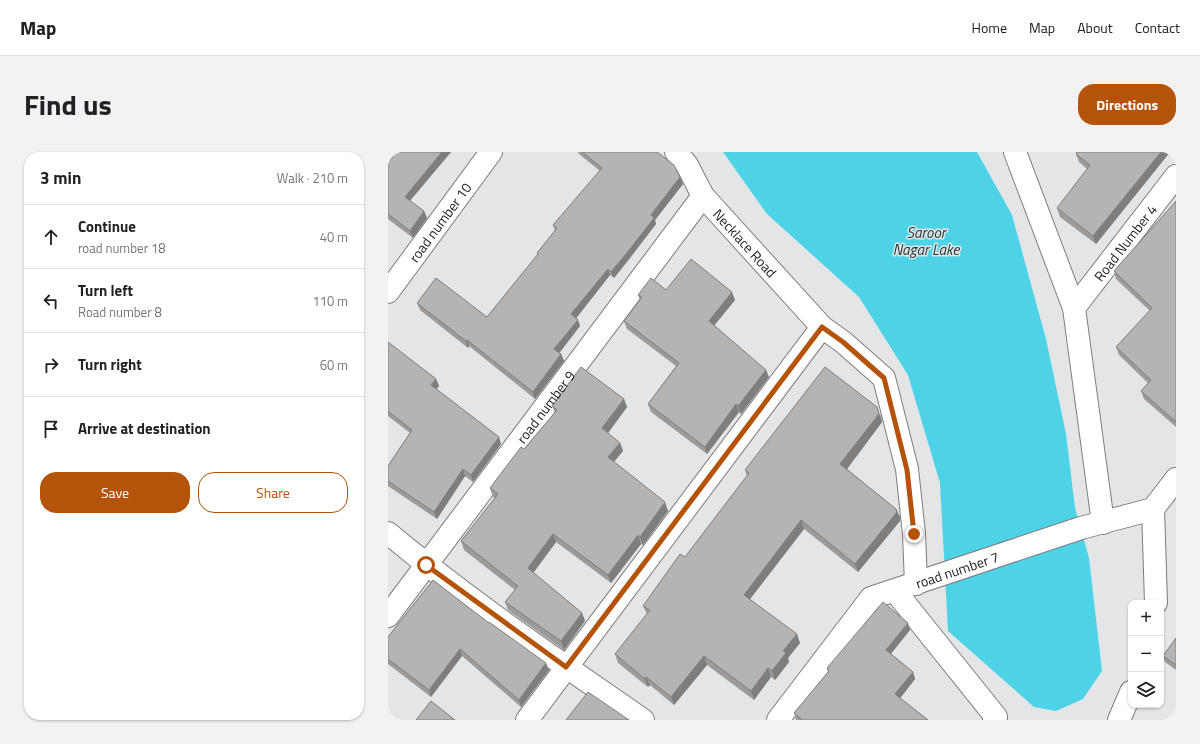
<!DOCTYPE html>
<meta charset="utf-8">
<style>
:root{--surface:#fff;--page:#f2f2f2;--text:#202124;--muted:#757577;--line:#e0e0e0;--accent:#b45309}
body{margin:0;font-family:"Titillium Web",sans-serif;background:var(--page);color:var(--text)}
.controls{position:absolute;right:12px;bottom:12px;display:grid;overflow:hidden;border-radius:8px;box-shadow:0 1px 3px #0004}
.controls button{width:36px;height:36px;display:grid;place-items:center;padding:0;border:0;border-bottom:1px solid var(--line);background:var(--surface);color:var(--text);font:20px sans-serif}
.stop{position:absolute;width:12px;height:12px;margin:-9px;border:3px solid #b45309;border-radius:50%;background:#fff}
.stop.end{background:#b45309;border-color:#fff;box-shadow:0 1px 4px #0008}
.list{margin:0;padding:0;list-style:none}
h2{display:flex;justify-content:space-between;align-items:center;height:52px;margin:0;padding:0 16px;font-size:17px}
h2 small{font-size:13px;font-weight:400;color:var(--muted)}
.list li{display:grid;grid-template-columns:26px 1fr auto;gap:12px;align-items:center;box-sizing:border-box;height:64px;padding:0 16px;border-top:1px solid var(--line)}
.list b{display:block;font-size:15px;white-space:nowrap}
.list p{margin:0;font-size:13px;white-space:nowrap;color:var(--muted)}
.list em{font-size:13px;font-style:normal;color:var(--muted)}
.actions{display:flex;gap:8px;padding:12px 16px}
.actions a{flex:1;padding:9px 0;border:1px solid var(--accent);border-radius:16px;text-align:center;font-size:14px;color:var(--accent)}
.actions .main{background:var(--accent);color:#fff}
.icon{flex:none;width:22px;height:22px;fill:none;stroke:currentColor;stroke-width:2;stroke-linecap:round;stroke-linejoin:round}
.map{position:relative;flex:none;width:788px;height:568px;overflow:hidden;border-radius:16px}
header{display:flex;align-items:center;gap:24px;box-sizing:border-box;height:56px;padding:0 20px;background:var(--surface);border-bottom:1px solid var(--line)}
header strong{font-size:19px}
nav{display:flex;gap:22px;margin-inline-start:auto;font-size:14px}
.intro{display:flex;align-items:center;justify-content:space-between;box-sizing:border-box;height:96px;padding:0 24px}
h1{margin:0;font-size:28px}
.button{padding:10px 18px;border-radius:16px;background:var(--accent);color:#fff;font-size:14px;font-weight:700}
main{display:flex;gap:24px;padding:0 24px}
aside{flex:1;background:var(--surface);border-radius:16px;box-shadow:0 1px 3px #0004}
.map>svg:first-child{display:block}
.water{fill:#4dd2e6}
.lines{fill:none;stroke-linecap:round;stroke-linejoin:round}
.minor-casing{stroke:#7d7d7f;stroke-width:24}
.minor{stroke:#fff;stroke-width:22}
.wall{fill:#9d9b9a}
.shaded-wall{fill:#7f7e7d}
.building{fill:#b6b4b3;stroke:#7f7e7d}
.route{stroke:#b45309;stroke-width:5}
.labels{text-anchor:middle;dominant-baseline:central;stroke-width:3;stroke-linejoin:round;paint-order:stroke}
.street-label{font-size:14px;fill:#222223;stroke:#e4e5e7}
.water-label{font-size:15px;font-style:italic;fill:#20373b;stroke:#e4e5e7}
</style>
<header>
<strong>Map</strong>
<nav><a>Home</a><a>Map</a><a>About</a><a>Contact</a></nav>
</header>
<div class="intro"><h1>Find us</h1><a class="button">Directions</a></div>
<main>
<aside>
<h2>3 min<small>Walk · 210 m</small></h2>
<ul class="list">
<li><svg class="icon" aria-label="ahead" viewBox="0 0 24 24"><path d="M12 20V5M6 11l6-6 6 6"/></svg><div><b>Continue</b><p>road number 18</p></div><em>40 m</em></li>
<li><svg class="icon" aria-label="left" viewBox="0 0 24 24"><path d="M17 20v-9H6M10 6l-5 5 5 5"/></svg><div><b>Turn left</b><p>Road number 8</p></div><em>110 m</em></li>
<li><svg class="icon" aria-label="right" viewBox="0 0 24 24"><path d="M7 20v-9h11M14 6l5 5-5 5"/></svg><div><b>Turn right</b></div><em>60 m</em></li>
<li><svg class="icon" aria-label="arrive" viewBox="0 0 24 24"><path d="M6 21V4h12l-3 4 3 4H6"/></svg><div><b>Arrive at destination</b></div></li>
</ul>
<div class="actions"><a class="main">Save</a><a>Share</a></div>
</aside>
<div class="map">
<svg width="788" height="568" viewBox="0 0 788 568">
<rect width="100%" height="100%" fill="#e4e5e7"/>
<polygon class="water" points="335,0 589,0 624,63 658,187 678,282 687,356 701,406 714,519 695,547 668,559 646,555 560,479 552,331 520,223 471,145 379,62"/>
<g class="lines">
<g class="minor-casing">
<g id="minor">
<path id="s1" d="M288,0L299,13L315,44L434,175L455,190L496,226L519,317L526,382L528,432"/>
<polyline points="627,0 686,156 715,371"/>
<path id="s2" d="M0,140L103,0"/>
<path id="s3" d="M686,156L788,24"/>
<polyline points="765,357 768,451"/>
<path d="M0,381C81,449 169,508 255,568"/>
<polyline points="507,439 608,565 606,568"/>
<path id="s4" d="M0,464L315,44"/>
<polyline points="139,568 434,175"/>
<path id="s5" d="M390,568L483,446L693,376L765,357L788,327"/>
<polyline points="731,568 743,540"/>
</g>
</g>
<use href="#minor" class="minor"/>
</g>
<g class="wall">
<polygon points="8,0 63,0 22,49 36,59 39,66 25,86 0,67 0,11"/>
<polygon points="190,0 269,0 295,32 267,68 268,72 240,109 226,126 222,123 188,166 190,168 192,174 171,201 173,202 176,209 147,247 81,194 80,196 32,158 29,151 99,165 150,103 149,101 167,79 165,73 212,19 191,2"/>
<polygon points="689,0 782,0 708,92 672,65 669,56 699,17 691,10 688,2"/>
<polygon points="788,49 788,275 756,247 753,239 760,231 731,203 728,195 762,159 728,127 726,119"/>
<polygon points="278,138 347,148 326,174 381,225 353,262 351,260 319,302 263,260 260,252 288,214 239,177 236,169 252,148 250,143"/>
<polygon points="0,190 48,227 51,234 48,237 113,292 85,330 77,324 49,367 0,334 0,314 22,281 0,264"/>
<polygon points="236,247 239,255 220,281 232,291 235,299 226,310 280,359 255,393 253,392 223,431 168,390 145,421 194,461 197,469 176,498 120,458 117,450 127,438 76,398 73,389 107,346 105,345 102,336 167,261 164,254"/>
<polygon points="493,263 494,270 459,317 508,357 512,365 512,369 470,420 416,377 362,447 412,491 400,506 401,510 387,528 383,525 366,548 319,513 286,553 262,533 260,535 230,511 227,502 259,462 255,454 297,405 359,324 357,318"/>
<polygon points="45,428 161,518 133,555 74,504 43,545 0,512 0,485"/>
<polygon points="522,478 503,502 525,520 527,527 512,546 540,568 408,568 406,561 440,520 439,516"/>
<polygon points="788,486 788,518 777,510 775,504"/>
</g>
<g class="shaded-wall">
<polygon points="54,0 63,0 19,52 17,45"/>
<polygon points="773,0 782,0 708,92 705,84"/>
<polygon points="292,25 295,32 267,68 268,72 226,126 223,120 263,63"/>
<polygon points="36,59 39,66 25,86 22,79"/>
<polygon points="220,117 222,123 186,169 183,162"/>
<polygon points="344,140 347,148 323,177 321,169"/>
<polygon points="190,168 192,174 169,204 166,197"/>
<polygon points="79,188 81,194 80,196 78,189"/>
<polygon points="173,202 176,209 147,247 145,240"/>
<polygon points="378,218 381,225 353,262 350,254"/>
<polygon points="48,227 51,234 46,240 43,233"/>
<polygon points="236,247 239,255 217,285 214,276"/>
<polygon points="348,252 351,260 319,302 317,295"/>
<polygon points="489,255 494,270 456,321 452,312"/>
<polygon points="111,285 113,292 85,330 83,323"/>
<polygon points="232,291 235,299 223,313 220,305"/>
<polygon points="75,317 77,324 49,367 46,360"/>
<polygon points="277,350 280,359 255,393 252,385"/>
<polygon points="508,357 512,365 512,369 470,420 467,412"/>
<polygon points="413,368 416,377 359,451 356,443"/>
<polygon points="165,382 168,390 143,424 140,416"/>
<polygon points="250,383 253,392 223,431 220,423"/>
<polygon points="194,461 197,469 176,498 173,489"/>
<polygon points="520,471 522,478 500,505 498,498"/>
<polygon points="409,482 412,491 400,506 401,510 387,528 384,519 395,499"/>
<polygon points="72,497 74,504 43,545 41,538"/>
<polygon points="316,504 319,513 286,553 283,545"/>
<polygon points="158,511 161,518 133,555 131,548"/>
<polygon points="380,516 383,525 366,548 363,539"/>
<polygon points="525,520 527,527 510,549 507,542"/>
<polygon points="258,525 262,533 260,535 257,527"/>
</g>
<g class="building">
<polygon points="8,0 54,0 17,45 36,59 22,79 0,62 0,11"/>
<polygon points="194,0 269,0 286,13 292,25 263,63 266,66 238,102 223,120 220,117 183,162 190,168 166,197 173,202 145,240 79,188 78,189 29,151 48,126 99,165 150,102 149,101 169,76 165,73 214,16"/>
<polygon points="689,0 773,0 705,84 669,56 702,13 688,2"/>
<polygon points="788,49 788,270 753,239 763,228 728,195 764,156 726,119"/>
<polygon points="303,107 344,140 321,169 378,218 350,254 348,252 317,295 260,252 291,211 236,169 254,145 250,143 263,126 278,138"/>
<polygon points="0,190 48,227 43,233 111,285 83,323 75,317 46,360 0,329 0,314 24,278 0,259"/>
<polygon points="193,215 236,247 214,276 232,291 220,305 277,350 252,385 250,383 220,423 165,382 140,416 194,461 173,489 117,450 130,434 73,389 110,342 102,336 133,295 136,297 169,258 164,254"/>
<polygon points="437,215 489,255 491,262 452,312 508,357 509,360 467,412 413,368 356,443 409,482 395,499 398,501 384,519 380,516 363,539 316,504 283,545 258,525 257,527 227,502 262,458 255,454 292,402 297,405 361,321 357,318"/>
<polygon points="45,428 101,471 101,470 158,511 131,548 72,497 41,538 0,507 0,485"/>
<polygon points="495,450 520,471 498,498 525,520 507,542 540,568 414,568 406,561 441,519 439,516"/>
<polygon points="788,486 788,513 775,504"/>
<polygon points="200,540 241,568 178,568"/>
<polygon points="43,549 67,568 28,568"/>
</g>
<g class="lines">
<polyline class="route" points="38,413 178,515 434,175 455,190 496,226 519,318 526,382"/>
</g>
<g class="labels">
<g class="street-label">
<text stroke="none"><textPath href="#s2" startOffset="87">road number 10</textPath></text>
<text stroke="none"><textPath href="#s1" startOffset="115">Necklace Road</textPath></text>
<text stroke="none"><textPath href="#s3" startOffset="83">Road Number 4</textPath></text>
<text stroke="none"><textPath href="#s4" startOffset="262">road number 9</textPath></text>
<text stroke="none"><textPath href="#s5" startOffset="244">road number 7</textPath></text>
</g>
<g class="water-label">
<text x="538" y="80">Saroor<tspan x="538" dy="17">Nagar Lake</tspan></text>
</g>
</g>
</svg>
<div class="controls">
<button>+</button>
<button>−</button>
<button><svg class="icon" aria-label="layers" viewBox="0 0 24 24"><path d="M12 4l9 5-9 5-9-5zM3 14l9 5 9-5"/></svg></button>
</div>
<div class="stop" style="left:38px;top:413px"></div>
<div class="stop end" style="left:526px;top:382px"></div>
</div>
</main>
